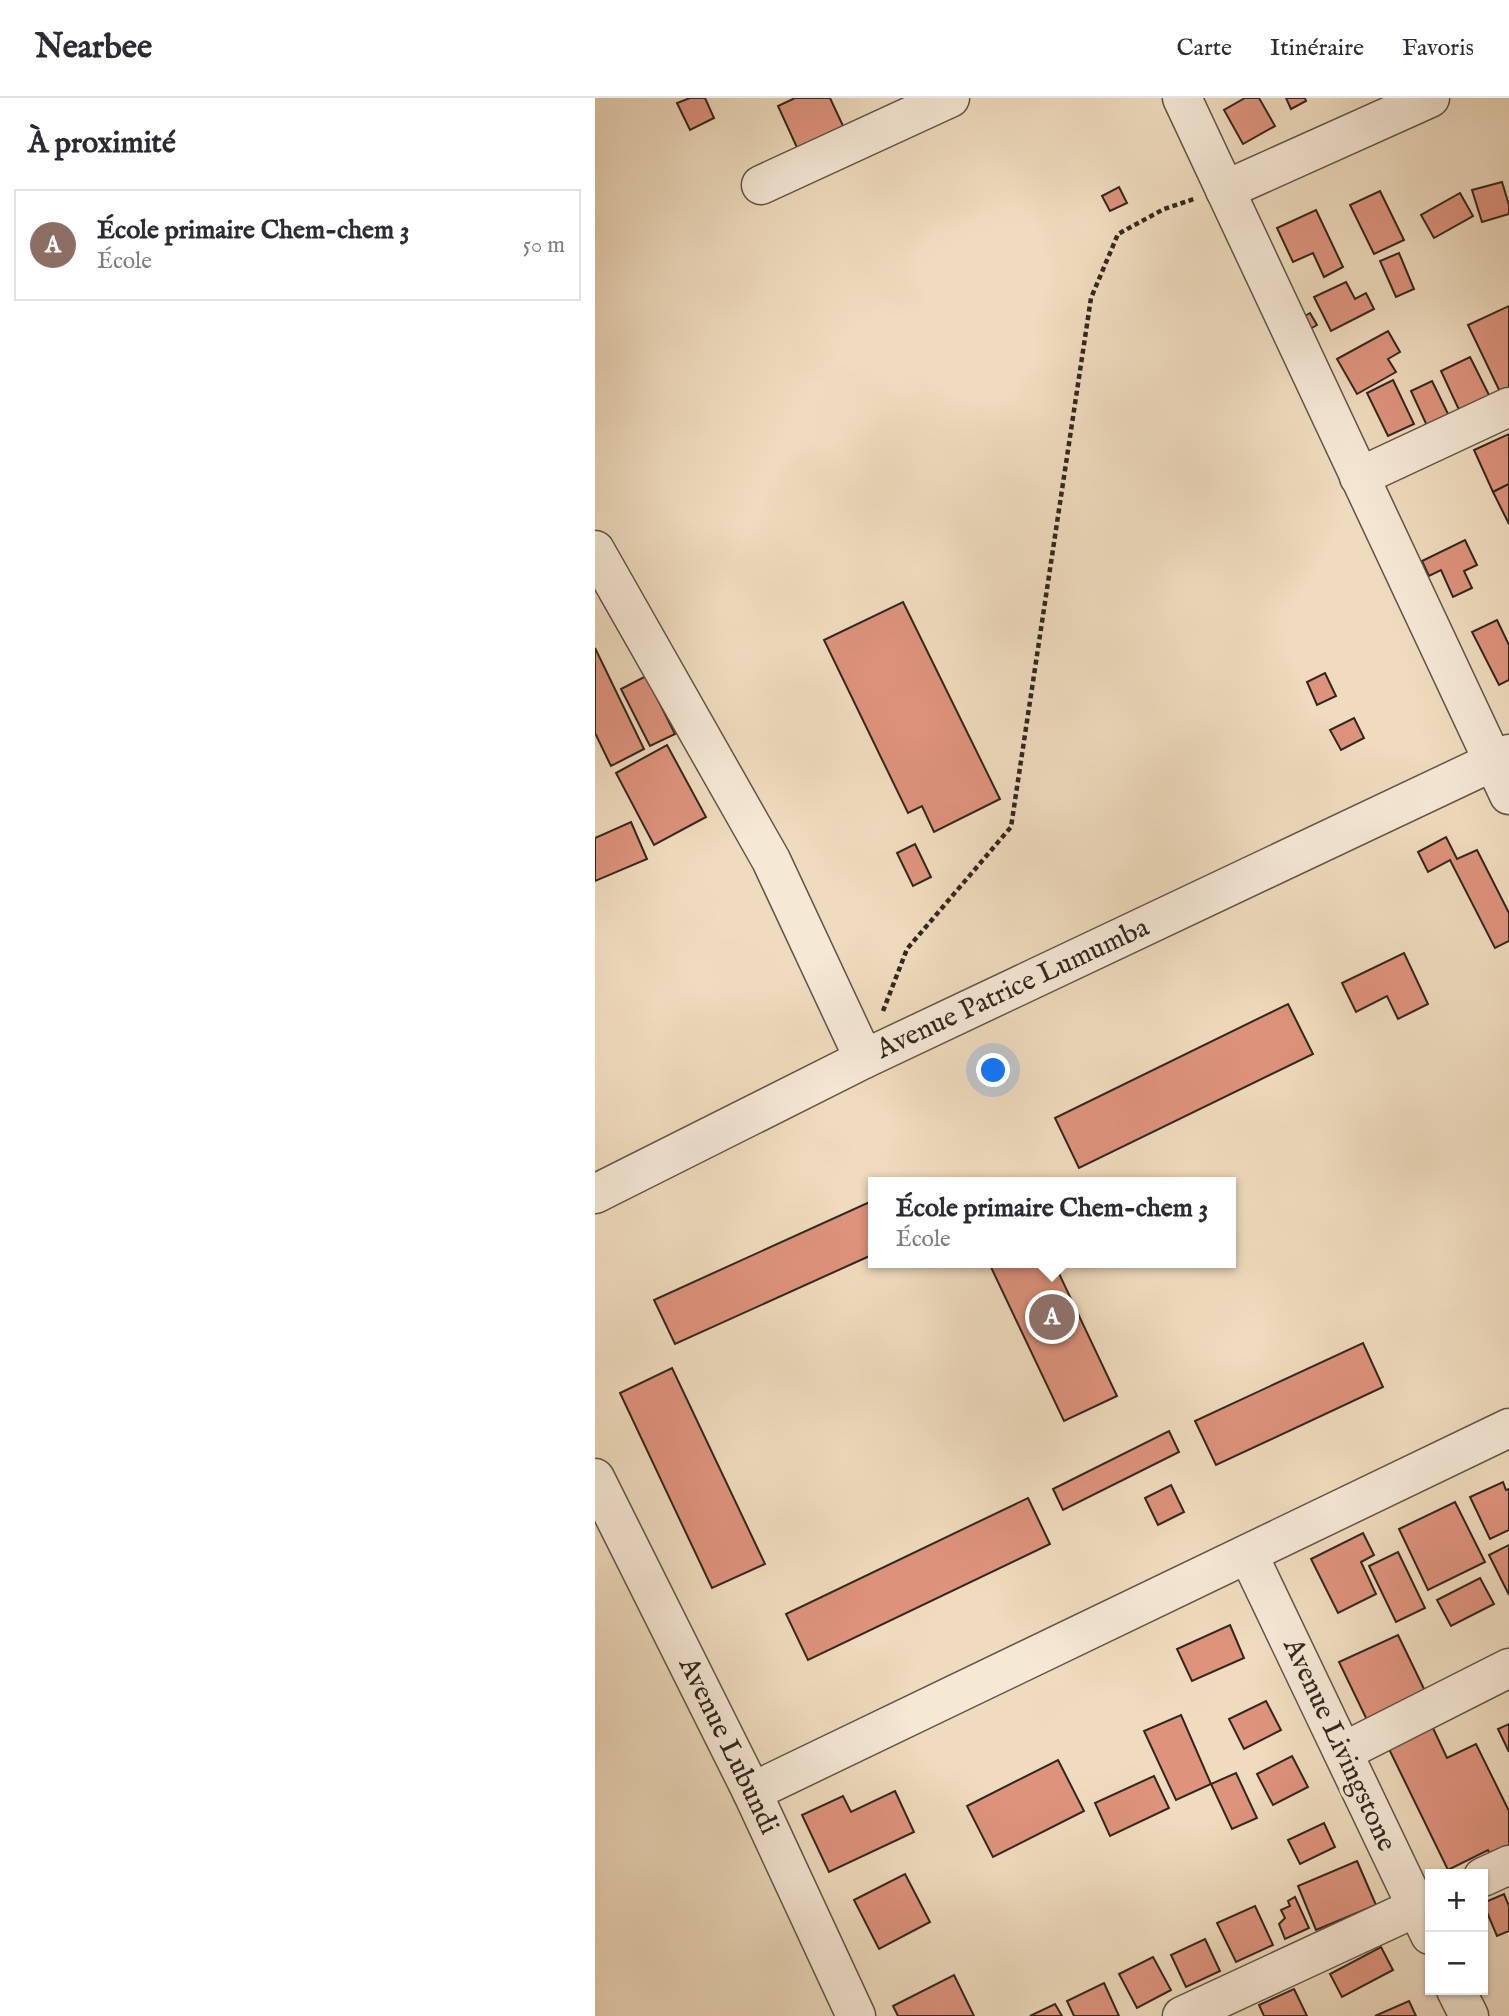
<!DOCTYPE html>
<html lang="fr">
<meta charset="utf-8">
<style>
:root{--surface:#fff;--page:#f7f7f7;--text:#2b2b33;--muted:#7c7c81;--line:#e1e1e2;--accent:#8f2418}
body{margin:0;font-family:"IM FELL English",serif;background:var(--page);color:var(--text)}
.controls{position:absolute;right:21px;bottom:21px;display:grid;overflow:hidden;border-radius:0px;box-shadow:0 2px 5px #0004}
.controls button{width:63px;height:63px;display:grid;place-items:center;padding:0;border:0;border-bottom:2px solid var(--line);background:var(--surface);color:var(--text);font:35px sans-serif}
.you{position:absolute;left:399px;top:973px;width:24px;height:24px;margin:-18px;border:5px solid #fff;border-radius:50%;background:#1a73e8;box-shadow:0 0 0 10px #1a73e833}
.badge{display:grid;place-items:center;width:46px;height:46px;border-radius:50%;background:var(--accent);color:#fff;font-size:23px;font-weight:700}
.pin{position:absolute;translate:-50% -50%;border:4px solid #fff;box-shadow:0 2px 7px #0006}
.popup{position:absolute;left:273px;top:1079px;width:368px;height:91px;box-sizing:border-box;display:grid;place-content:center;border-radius:0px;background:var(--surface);filter:drop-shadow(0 2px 5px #0005);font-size:23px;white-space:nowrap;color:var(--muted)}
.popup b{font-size:26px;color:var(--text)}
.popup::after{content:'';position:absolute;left:50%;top:100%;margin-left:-14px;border:14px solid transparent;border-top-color:var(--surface)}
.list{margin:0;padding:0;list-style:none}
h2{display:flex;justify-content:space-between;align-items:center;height:91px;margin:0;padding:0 28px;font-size:30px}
h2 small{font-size:23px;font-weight:400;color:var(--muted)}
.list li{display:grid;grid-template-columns:46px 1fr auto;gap:21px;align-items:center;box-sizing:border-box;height:112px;margin:0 14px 14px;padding:0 14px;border:2px solid var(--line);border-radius:0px}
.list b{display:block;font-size:26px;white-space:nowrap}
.list p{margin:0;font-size:23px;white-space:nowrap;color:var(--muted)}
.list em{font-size:23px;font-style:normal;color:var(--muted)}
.map{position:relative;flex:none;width:914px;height:1918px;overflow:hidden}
header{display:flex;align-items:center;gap:42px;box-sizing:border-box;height:98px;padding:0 35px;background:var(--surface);border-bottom:2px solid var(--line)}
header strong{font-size:33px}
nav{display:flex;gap:38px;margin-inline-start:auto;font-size:24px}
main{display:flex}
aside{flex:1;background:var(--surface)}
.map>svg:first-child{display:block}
.building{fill:#de937d;stroke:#32271e;stroke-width:2}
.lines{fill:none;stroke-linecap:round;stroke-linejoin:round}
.minor-casing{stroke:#615446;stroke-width:41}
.path{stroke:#32271e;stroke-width:4.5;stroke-dasharray:5 3.5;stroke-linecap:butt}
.minor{stroke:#f5e8d5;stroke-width:38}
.labels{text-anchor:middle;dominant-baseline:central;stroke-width:7;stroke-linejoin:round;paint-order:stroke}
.street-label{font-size:28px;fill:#32271e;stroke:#f5e8d5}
</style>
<header>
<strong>Nearbee</strong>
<nav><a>Carte</a><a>Itinéraire</a><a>Favoris</a></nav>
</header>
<main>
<aside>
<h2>À proximité<small></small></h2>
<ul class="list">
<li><span class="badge" style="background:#8d6e63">A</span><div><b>École primaire Chem-chem 3</b><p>École</p></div><em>50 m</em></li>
</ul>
</aside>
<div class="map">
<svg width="914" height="1918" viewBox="0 0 914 1918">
<rect width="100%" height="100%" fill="#efdbbe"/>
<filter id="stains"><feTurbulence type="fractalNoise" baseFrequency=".00286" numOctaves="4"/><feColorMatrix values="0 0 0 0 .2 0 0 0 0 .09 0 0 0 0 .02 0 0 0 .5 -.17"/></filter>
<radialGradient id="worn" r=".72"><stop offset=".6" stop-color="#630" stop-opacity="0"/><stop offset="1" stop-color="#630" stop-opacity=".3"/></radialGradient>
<g class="building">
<polygon points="95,0 110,0 119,20 95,32 82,5"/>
<polygon points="200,0 235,0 250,32 204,54 183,8"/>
<polygon points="650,0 664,0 680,28 648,46 629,12"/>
<polygon points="691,0 710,0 711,3 696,11"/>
<polygon points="907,84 914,107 914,116 887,124 877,92"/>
<polygon points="524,89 532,105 515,113 507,98"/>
<polygon points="785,93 809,142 779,156 755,107"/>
<polygon points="865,95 878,118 839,140 826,117"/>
<polygon points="721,112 748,169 729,179 718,155 698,164 682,130"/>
<polygon points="804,155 819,191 801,199 785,163"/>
<polygon points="751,184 760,201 771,195 779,211 736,233 719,199"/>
<polygon points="914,208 914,292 906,296 873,227"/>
<polygon points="715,215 722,227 710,234 703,222"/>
<polygon points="793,233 805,254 793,261 801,274 762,296 742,261"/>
<polygon points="875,259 895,299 865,314 846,273"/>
<polygon points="798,282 819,326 793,338 772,295"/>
<polygon points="837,283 855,320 833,330 816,293"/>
<polygon points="914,336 914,386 898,394 879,352"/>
<polygon points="914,386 914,426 898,394"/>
<polygon points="870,442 882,467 869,473 877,490 858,499 846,472 834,478 827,463"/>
<polygon points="308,504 405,701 339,734 327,708 313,715 229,542"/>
<polygon points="902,522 914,547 914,582 904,587 877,534"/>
<polygon points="0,550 49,651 16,668 0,635"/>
<polygon points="730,575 741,598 722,607 712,584"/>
<polygon points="51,578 80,636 55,648 26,591"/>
<polygon points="759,620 769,640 746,652 735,632"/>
<polygon points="72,647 111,719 59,747 21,675"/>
<polygon points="36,724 52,761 0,783 0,740"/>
<polygon points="851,739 862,761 882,752 914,815 914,843 900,850 855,762 833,774 823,754"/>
<polygon points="320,746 336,779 318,788 302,755"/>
<polygon points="809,855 833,906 803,921 792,898 761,914 747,885"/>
<polygon points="693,906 718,956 484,1070 460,1020"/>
<polygon points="279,1102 279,1156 80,1246 59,1202"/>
<polygon points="394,1165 459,1165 522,1298 469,1323"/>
<polygon points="768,1245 788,1289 621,1367 600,1323"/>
<polygon points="77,1270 170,1466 117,1490 25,1295"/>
<polygon points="574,1333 584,1354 468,1412 458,1391"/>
<polygon points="908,1384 911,1392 914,1391 914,1432 895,1441 875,1399"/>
<polygon points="576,1387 589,1414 563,1427 550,1400"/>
<polygon points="433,1400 455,1446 213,1562 191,1516"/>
<polygon points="860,1404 890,1464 833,1492 804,1431"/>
<polygon points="768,1435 779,1457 766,1464 781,1496 743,1515 716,1461"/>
<polygon points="914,1447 914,1497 894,1457"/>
<polygon points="803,1454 830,1510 801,1524 774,1468"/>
<polygon points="885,1480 899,1506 856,1528 842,1502"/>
<polygon points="635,1527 649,1560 597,1583 582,1551"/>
<polygon points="803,1537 831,1595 772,1622 744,1564"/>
<polygon points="671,1603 686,1632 649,1651 634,1621"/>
<polygon points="586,1617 616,1686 581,1702 549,1633"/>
<polygon points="914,1626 914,1654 903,1631"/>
<polygon points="837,1628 852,1660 881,1646 914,1713 914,1751 896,1759 893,1752 853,1772 793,1649"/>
<polygon points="697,1658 713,1689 678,1707 662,1676"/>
<polygon points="463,1662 489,1713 398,1759 372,1708"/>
<polygon points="641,1675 662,1720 637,1731 616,1686"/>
<polygon points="559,1678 574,1710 515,1738 500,1705"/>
<polygon points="300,1693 319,1734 234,1774 207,1717 248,1698 256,1714"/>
<polygon points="729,1725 740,1749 705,1766 693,1742"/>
<polygon points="762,1763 781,1807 721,1832 703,1788"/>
<polygon points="310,1776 335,1824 284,1851 259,1802"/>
<polygon points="909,1796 914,1808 914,1833 902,1838 888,1805"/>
<polygon points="700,1799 714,1830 690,1841 684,1826 690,1820 686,1812 695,1808 693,1803"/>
<polygon points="660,1808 678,1847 641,1864 622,1825"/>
<polygon points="610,1841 625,1873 591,1889 576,1857"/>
<polygon points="786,1849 798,1872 747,1899 735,1876"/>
<polygon points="558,1859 576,1892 542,1910 524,1876"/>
<polygon points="359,1877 379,1918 303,1918 298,1908"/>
<polygon points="509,1885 524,1918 479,1918 472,1903"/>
<polygon points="699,1891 712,1918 669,1918 664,1907"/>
<polygon points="814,1903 821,1918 780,1918"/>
<polygon points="460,1906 467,1918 435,1918"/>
</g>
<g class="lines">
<g class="minor-casing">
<g id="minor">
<polyline points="587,0 914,697"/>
<polyline points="166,87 355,0"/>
<polyline points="630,92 835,0"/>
<polyline points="764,379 914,309"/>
<polyline points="0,452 176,762 269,961"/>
<polyline points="0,1096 269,961 914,656"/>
<polyline points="0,1380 157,1694 261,1918"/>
<polyline points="653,1456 835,1837"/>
<polyline points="748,1654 914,1570"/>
<polyline points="157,1694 914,1330"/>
<polyline points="888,1779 914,1767"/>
<polyline points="861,1892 874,1918"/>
<polyline points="587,1918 835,1803"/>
</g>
</g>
<polyline class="path" points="288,913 312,851 416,729 496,200 523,136 569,111 599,101"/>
<use href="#minor" class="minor"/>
</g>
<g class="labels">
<g class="street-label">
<text transform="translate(418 891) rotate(-25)">Avenue Patrice Lumumba</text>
<text transform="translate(744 1647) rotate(65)">Avenue Livingstone</text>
<text transform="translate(133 1648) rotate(64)">Avenue Lubundi</text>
</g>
</g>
<rect width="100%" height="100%" filter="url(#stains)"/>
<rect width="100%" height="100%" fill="url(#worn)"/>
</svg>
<div class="controls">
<button>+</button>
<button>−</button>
</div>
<div class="you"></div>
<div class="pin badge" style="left:457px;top:1219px;background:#8d6e63">A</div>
<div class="popup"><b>École primaire Chem-chem 3</b>École</div>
</div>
</main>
